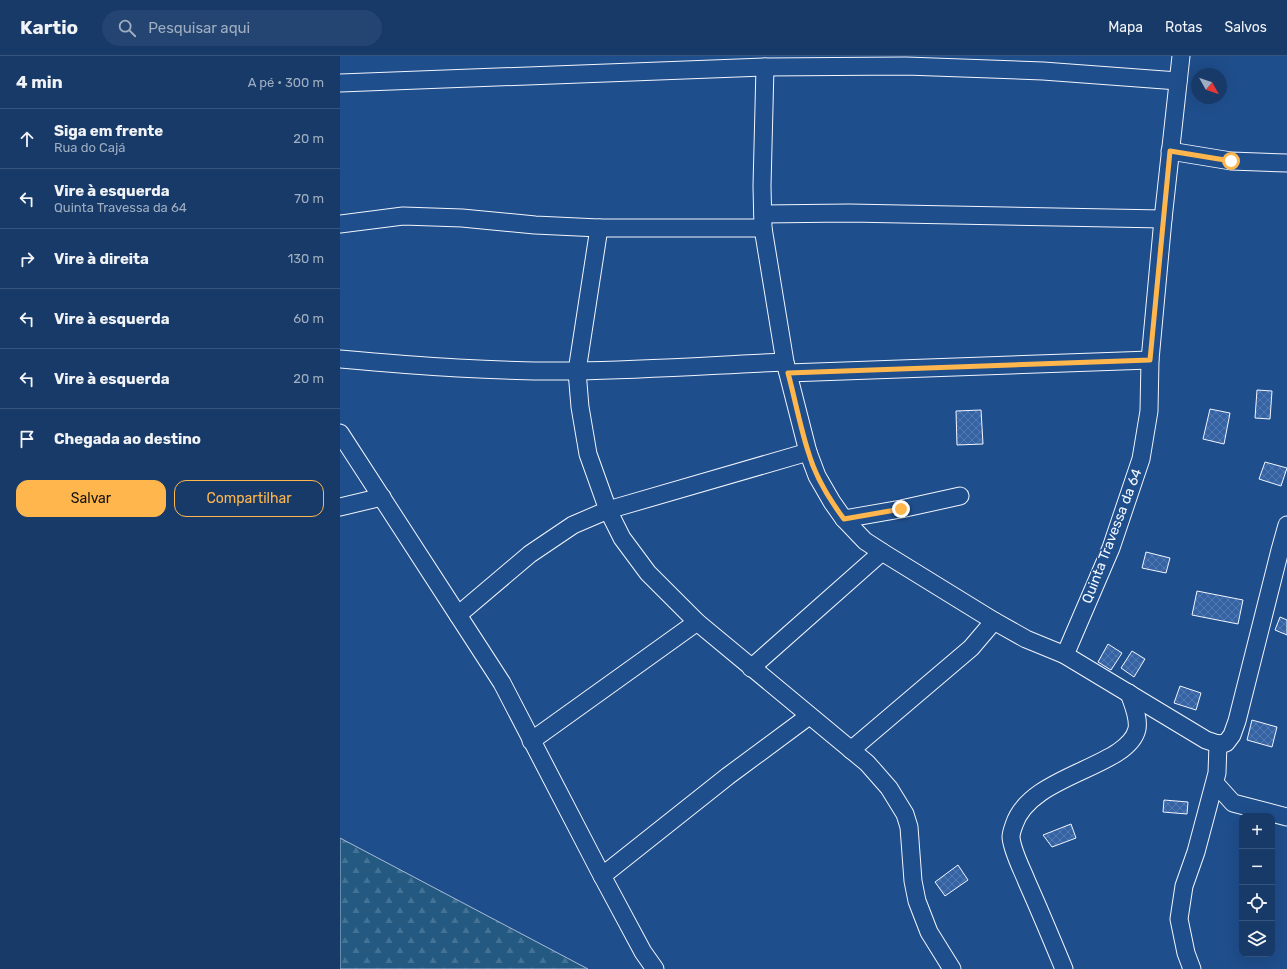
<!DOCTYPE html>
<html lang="pt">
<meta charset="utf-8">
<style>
:root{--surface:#173a69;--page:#244571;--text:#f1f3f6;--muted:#9eadc0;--line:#36547d;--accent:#ffb74d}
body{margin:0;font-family:Rubik,sans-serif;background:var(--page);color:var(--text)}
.controls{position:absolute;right:12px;bottom:12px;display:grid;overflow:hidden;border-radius:8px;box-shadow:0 4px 16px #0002}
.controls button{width:36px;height:36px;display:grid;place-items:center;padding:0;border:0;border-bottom:1px solid var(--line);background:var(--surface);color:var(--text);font:20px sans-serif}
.compass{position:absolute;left:851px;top:12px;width:36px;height:36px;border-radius:50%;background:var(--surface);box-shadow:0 4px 16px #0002;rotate:130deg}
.stop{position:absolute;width:12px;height:12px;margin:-9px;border:3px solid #ffb74d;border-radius:50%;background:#fff}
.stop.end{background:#ffb74d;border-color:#fff;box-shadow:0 1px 4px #0008}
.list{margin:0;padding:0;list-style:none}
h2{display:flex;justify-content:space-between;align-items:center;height:52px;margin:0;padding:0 16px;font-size:17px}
h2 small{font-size:13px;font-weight:400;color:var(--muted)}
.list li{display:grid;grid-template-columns:26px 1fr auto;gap:12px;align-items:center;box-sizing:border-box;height:60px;padding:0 16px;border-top:1px solid var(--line)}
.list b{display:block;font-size:15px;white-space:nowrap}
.list p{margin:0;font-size:13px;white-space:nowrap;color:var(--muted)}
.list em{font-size:13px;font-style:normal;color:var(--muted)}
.actions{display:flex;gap:8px;padding:12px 16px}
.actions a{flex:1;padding:9px 0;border:1px solid var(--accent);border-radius:12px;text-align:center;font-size:14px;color:var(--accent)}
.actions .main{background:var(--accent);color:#111}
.icon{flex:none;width:22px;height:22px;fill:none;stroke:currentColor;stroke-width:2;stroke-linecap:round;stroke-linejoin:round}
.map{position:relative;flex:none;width:947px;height:913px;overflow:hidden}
header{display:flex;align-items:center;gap:24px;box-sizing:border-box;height:56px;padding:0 20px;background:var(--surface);border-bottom:1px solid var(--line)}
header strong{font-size:19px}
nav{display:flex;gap:22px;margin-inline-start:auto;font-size:14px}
.search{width:280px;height:36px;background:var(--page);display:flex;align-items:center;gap:10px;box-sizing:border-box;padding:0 14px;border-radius:22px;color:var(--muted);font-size:15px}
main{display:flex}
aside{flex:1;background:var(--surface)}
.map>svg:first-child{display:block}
.forest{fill:url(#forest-firs);stroke:#a8bbd7}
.building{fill:url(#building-cross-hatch);stroke:#f2f6ff}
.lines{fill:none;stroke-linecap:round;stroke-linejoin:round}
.minor-casing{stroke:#f2f6ff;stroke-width:19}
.minor{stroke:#1f4e8c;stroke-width:17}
.route{stroke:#ffb74d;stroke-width:5}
.labels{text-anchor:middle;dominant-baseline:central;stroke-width:3;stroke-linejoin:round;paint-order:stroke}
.street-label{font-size:14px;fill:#f2f6ff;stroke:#1f4e8c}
</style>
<header>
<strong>Kartio</strong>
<div class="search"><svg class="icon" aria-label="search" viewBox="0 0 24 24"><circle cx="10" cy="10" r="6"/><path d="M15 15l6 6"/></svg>Pesquisar aqui</div>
<nav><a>Mapa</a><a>Rotas</a><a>Salvos</a></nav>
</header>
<main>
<aside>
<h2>4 min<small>A pé · 300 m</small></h2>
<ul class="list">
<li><svg class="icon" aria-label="ahead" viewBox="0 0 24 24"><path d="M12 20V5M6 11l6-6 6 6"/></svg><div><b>Siga em frente</b><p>Rua do Cajá</p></div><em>20 m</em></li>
<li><svg class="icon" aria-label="left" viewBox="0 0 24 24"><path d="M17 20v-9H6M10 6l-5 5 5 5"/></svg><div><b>Vire à esquerda</b><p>Quinta Travessa da 64</p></div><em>70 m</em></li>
<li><svg class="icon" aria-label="right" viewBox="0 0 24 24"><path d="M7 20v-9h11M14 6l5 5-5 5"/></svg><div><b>Vire à direita</b></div><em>130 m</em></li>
<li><svg class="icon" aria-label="left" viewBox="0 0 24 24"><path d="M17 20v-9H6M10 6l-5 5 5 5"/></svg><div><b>Vire à esquerda</b></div><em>60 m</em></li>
<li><svg class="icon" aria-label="left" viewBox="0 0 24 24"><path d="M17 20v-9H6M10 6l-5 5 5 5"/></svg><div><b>Vire à esquerda</b></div><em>20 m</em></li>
<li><svg class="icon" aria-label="arrive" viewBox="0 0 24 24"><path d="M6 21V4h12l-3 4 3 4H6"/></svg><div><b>Chegada ao destino</b></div></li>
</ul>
<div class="actions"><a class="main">Salvar</a><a>Compartilhar</a></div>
</aside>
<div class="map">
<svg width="947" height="913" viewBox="0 0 947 913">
<defs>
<pattern id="forest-firs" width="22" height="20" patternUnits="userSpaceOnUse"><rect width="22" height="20" fill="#245a82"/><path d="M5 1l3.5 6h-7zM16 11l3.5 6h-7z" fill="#447295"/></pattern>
<pattern id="building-cross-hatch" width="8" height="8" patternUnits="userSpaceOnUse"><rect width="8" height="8" fill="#3563a3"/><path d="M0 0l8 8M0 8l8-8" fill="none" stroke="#537ab1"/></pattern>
</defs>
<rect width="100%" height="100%" fill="#1f4e8c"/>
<polygon class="forest" points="0,782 248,913 0,913"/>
<g class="building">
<polygon points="917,334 932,335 930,363 915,362"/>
<polygon points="870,353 890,357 884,388 863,383"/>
<polygon points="641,354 643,388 617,389 616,355"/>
<polygon points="925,406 947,412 941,430 919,423"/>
<polygon points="806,496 830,502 826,517 802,512"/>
<polygon points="857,535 903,544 898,568 852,559"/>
<polygon points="940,561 947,564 947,579 935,574"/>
<polygon points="768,588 782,597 771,614 758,606"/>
<polygon points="792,595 805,603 794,621 781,612"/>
<polygon points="840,630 861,637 856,654 834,647"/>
<polygon points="912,664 937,671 932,691 907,684"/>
<polygon points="824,744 848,746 847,758 823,756"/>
<polygon points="731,768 736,782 712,791 703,779"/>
<polygon points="618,809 628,824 605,840 595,826"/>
</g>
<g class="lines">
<g class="minor-casing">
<g id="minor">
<polyline points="425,11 422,130 423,172 445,306 468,396 477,420 492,446 504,463 525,485 542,496 654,565 686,583 725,599 866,684 878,688 886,687 892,679 897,665 940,494 947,469"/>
<polyline points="0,27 425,11 566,10 703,15 838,25"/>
<polyline points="830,95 891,105 947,107"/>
<polyline points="423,158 509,157 823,163"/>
<polyline points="0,168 63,160 122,162 195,169 259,172 423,172"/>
<polyline points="259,172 237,315 240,351 248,398 268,454 282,482 308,517 357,566 527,707 549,732 565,758 569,771 573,825 577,845 589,876 612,913"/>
<path d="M0,303C79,310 157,316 236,315C306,314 376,309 445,306"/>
<polyline points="448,317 810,304"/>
<polyline points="0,377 162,627 259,814 303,896 315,913"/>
<polyline points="0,451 42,441"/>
<polyline points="504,463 561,453 620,440"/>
<polyline points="118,559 190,498 233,469 268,454 468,396"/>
<polyline points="725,599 771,492 801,403 809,355 810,304 823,163 841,0"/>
<polyline points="411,612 542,496"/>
<polyline points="191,685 357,566"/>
<polyline points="511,694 631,592 654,565"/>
<polyline points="875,727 893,747 947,761"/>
<polyline points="262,820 388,720 469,660"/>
<path d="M724,913C712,884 700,855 687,826C682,813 672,795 671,781C671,777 673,772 674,769C690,718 788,712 797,673C799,661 793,649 789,637"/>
<polyline points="852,913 846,897 839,863 844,830 856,796 877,717 878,688"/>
</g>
</g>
<use href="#minor" class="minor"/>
</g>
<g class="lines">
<path class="route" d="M561,453L504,463C489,443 475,420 468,395C460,370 455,343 448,317L810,304L830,95L891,105"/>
</g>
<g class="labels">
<g class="street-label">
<text transform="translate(772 480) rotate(-69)">Quinta Travessa da 64</text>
</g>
</g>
</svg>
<div class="controls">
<button>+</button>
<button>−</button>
<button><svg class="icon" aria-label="locate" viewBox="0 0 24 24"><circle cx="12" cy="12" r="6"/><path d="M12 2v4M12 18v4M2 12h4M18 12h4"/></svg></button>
<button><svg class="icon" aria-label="layers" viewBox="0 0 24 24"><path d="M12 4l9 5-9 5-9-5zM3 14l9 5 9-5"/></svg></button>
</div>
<svg class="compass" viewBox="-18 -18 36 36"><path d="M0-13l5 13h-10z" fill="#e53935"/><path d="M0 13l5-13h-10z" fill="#9eadc0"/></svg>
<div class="stop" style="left:891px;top:105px"></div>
<div class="stop end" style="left:561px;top:453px"></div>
</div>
</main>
